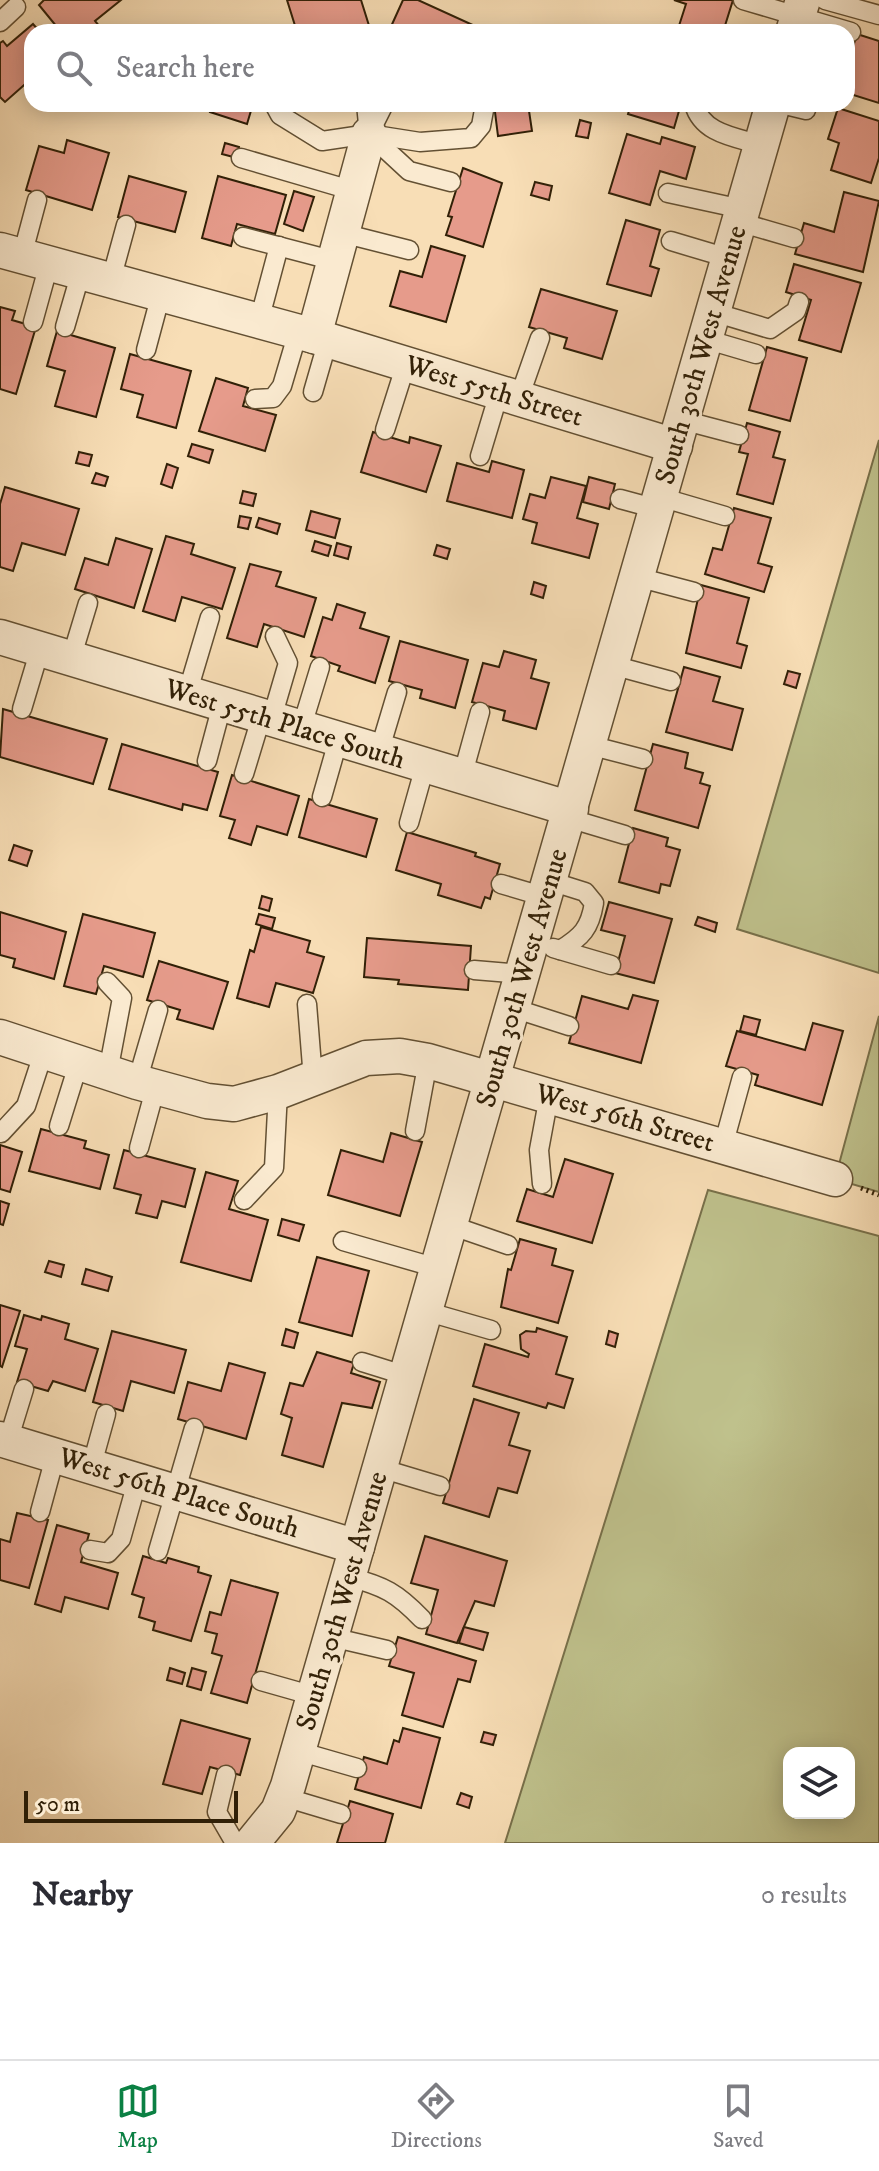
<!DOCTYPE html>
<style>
:root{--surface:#fff;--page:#f2f2f3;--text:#2b2b33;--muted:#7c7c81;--line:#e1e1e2;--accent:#0b8043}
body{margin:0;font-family:"IM FELL DW Pica",serif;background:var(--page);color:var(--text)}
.controls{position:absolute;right:24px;bottom:24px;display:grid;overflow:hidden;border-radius:16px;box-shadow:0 4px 20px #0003}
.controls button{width:72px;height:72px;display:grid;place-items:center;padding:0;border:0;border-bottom:2px solid var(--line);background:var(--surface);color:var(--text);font:40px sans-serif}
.scale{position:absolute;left:24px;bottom:20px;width:214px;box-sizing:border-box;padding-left:8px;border:4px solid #312007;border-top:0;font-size:22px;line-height:28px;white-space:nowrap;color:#312007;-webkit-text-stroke:6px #faead0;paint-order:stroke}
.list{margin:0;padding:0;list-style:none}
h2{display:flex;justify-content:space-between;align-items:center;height:104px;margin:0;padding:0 32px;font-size:34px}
h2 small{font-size:26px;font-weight:400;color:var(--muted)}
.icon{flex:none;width:44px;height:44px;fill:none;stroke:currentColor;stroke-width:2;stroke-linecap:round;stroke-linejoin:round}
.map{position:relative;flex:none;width:879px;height:1843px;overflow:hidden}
.search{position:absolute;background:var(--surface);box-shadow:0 4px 20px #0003;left:24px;right:24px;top:24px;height:88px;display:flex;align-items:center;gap:20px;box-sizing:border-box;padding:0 28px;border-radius:24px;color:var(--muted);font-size:30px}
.sheet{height:216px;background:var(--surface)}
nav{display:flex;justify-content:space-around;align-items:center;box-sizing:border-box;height:112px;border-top:2px solid var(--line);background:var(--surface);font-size:22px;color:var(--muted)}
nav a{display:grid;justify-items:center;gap:4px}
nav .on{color:var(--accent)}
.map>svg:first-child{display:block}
.green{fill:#bfc18c;stroke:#78704a;stroke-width:2;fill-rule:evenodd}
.building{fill:#e69b8b;stroke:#312007;stroke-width:2}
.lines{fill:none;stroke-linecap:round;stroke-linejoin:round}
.lane-casing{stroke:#635033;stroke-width:21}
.street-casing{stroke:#635033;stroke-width:37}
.path{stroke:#312007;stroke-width:5;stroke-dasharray:2 4;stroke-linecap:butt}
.lane{stroke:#faead0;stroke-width:18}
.street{stroke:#faead0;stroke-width:34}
.labels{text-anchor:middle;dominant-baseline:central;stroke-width:6;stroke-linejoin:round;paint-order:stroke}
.street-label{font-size:28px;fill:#312007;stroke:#faead0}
</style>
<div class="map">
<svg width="879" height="1843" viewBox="0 0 879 1843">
<rect width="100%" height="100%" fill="#f8deb6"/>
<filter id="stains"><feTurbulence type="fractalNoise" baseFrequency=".0025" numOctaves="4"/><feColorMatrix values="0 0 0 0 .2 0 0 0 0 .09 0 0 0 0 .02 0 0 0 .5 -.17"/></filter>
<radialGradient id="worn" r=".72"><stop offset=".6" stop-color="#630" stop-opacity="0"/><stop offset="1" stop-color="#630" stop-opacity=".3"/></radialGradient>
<g class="green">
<polygon points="879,440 879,973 737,929"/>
<polygon points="879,1016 879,1192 835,1179"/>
<path d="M708,1190L879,1236V1843H505ZM789,1753H849V1813H789Z"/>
</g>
<g class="building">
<polygon points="44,0 121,0 95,21 104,32 61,32 39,5"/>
<polygon points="287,0 361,0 371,32 297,32"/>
<polygon points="403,0 418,0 475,26 472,32 392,32 389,31"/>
<polygon points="674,0 733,0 723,32 677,32 686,4"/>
<polygon points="33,24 40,32 32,32 32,78 5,102 0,97 0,43 3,41 7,46"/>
<polygon points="857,34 879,41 879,103 847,93 847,66"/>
<polygon points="212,104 253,104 247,124 210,112"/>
<polygon points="470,104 528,104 532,131 498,136 494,104 470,108"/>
<polygon points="631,104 681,104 674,128 628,114"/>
<polygon points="838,108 879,121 879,158 871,183 831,170 839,143 828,139"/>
<polygon points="580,120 591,123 588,138 576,136"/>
<polygon points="627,134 660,144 662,137 695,147 686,179 660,171 650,205 609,193"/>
<polygon points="67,140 109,153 92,210 26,190 39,146 64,153"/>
<polygon points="225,143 239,147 237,158 222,154"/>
<polygon points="463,168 502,183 483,247 446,235 452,217 448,216"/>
<polygon points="129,176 186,192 175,232 118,217"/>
<polygon points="218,176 286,195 275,234 237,224 231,246 202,238"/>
<polygon points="535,182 552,186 549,200 531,195"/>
<polygon points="294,191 314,197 303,231 284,224"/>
<polygon points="844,192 879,201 863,272 795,254 804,223 834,232"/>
<polygon points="626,220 660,230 650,266 659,269 651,296 607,284"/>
<polygon points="431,246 465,256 446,322 390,306 400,271 422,277"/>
<polygon points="794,264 861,283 841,352 799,340 811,300 786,292"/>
<polygon points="541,289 617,311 602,359 564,348 567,338 529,327"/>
<polygon points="0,307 15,311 12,320 36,327 16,394 0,389"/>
<polygon points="57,331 115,348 96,417 55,406 65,371 47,366"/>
<polygon points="767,347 807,358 790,421 749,410"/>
<polygon points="130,354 191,371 176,428 137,417 143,395 121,389"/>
<polygon points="216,378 248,388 243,406 276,415 265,451 199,431"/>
<polygon points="747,423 780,432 773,457 785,460 773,504 737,494 748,454 739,452"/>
<polygon points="373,432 409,443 410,437 441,446 426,492 361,472"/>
<polygon points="192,444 213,450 209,463 188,456"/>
<polygon points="79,452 92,455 89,466 76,463"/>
<polygon points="492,461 524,470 512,518 447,501 457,463 489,472"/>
<polygon points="167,464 178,468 172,488 161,484"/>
<polygon points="96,473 108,477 105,486 92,483"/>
<polygon points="551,477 586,486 577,518 598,524 589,558 532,543 537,523 523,519 530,494 545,498"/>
<polygon points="589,477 615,484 609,509 583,502"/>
<polygon points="5,487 79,509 65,555 22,543 13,571 0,567 0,504"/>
<polygon points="243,491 256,494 253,506 240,503"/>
<polygon points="734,508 771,518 758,563 772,567 764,592 705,574 713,548 722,550"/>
<polygon points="311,511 340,519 335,538 306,530"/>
<polygon points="240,516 251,518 248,529 238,527"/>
<polygon points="259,518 280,524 277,534 256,527"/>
<polygon points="166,536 194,544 191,554 235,568 222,609 182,597 175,621 143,611"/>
<polygon points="116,538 152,549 134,608 75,589 85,558 108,565"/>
<polygon points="315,541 331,546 328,556 312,551"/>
<polygon points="337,543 351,547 348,559 334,555"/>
<polygon points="437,545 450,549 447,559 434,555"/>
<polygon points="250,564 281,572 276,586 316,598 304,637 264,624 257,647 227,638"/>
<polygon points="534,582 546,586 543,598 531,594"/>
<polygon points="701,585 749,598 737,643 747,646 741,668 686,653"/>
<polygon points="337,604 365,613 360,628 389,637 375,683 338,671 340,666 311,656 323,617 332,620"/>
<polygon points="400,641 468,660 455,708 420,698 422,690 389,681"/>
<polygon points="504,651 536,660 531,678 549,683 536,729 503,720 505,711 472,702 483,663 499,667"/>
<polygon points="684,667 720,677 713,701 743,709 732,750 666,732"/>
<polygon points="788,671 800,674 796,688 784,684"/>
<polygon points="3,709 107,739 93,784 0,757"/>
<polygon points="122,744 218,772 207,810 183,804 182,810 109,789"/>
<polygon points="653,744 688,753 685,768 703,773 700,783 710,786 698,828 635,810"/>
<polygon points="232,775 299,796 287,835 257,826 251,845 229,838 235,820 220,816"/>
<polygon points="309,799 377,819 366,857 299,837"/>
<polygon points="633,828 668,838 666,846 680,850 670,886 661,884 659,893 619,882"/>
<polygon points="407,832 476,853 475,856 500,864 490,899 485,897 481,908 438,895 441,884 396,870"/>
<polygon points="14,845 32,851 27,866 9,860"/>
<polygon points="262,896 272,899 269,911 259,908"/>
<polygon points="609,902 672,919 654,983 615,973 625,936 601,930"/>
<polygon points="0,912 66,932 54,979 13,967 15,959 0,955"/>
<polygon points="83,914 155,933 143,977 104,966 96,994 64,986"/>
<polygon points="259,914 275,918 272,929 256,924"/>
<polygon points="698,917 717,923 715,932 695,925"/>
<polygon points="261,927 310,941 307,952 324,957 313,993 276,983 269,1007 237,998 250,950 254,952"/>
<polygon points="367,938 471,946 468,990 398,984 399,980 364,977"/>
<polygon points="159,961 228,982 213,1029 177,1019 180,1010 147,1000"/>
<polygon points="633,995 658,1001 641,1063 569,1043 582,996 628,1009"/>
<polygon points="744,1016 760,1020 756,1035 740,1031"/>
<polygon points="813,1023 843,1031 822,1105 755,1085 758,1075 726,1066 737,1031 805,1050"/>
<polygon points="41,1129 86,1141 84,1148 109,1155 100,1189 29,1171"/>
<polygon points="391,1133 422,1142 400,1216 328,1195 341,1150 383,1162"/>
<polygon points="0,1145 22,1152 10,1192 0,1189"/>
<polygon points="124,1150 195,1169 185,1207 162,1201 157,1218 136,1213 141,1195 114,1188"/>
<polygon points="565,1159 613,1174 592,1243 517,1221 527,1189 553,1197"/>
<polygon points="206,1172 238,1181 229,1209 268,1220 251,1281 181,1262"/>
<polygon points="0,1201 9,1204 3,1225 0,1224"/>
<polygon points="282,1219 304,1225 299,1241 278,1235"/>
<polygon points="520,1239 556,1249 552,1265 573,1271 558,1323 501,1307 508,1269 511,1270"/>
<polygon points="317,1257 369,1271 352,1336 299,1322"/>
<polygon points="49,1261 64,1265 61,1277 45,1272"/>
<polygon points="86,1269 112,1277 108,1291 82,1284"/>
<polygon points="0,1305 20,1311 2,1367 0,1366"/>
<polygon points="24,1315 41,1320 42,1316 69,1324 65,1339 98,1349 85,1391 53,1381 48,1391 17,1382 27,1349 15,1346"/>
<polygon points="537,1328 567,1337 556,1374 573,1379 564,1408 548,1403 546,1408 473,1386 485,1344 528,1357 529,1354 521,1349 520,1335 526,1331 536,1332"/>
<polygon points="286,1329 298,1333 294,1348 282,1345"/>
<polygon points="112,1331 186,1350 174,1393 131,1381 123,1411 93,1402"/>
<polygon points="609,1331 618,1334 615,1347 606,1344"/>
<polygon points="317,1352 354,1363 351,1373 380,1382 372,1408 342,1403 323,1467 282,1455 292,1418 281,1414 290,1383 303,1386"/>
<polygon points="229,1363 265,1373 246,1439 178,1419 188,1382 221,1391"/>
<polygon points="474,1399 519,1413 509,1445 530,1451 517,1493 498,1488 489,1517 443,1503"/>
<polygon points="17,1513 48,1520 29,1588 0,1580 0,1539 10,1542"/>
<polygon points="57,1525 89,1534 81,1562 118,1573 108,1609 65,1597 61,1612 35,1604"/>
<polygon points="425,1536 507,1561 494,1606 475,1601 457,1643 426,1634 438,1590 411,1583"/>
<polygon points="143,1556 166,1563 168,1558 199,1567 198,1572 211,1576 191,1641 153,1630 155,1622 139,1617 144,1598 132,1594"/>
<polygon points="231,1580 278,1593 247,1703 211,1693 222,1656 212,1653 217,1634 205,1631 210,1612 221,1615"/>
<polygon points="464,1627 488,1633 483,1650 459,1643"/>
<polygon points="398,1637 476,1661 470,1682 458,1679 443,1727 402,1715 414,1673 389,1666"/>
<polygon points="170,1668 185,1673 182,1684 167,1680"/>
<polygon points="192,1668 206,1672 201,1690 187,1686"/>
<polygon points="181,1720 250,1739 240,1775 210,1767 202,1794 163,1784"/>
<polygon points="403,1728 440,1738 421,1808 355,1789 364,1757 387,1764 394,1740 399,1742"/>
<polygon points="484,1732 496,1735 493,1745 481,1742"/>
<polygon points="461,1793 472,1797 469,1808 457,1804"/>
<polygon points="350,1801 393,1814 385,1843 337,1843"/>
</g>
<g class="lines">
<g class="lane-casing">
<g id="lane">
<polyline points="743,0 851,32"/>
<polyline points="825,0 879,15"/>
<polyline points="0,22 16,7"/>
<polyline points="274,104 280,115 322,141 369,134 420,142 471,138 481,126 484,110"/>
<polyline points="366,104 369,134 409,171 451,182"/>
<path d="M694,104C702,134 735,137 761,145"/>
<polyline points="781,104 806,110"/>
<polyline points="369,134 384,104"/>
<polyline points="241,158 354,191"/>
<polyline points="668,193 742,209"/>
<polyline points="739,222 794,238"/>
<polyline points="342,233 409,250"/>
<polyline points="243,237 335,261"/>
<polyline points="671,241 728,258"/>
<polyline points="22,256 37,200"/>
<polyline points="111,280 126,225"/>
<polyline points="713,312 770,329 796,311 799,302"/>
<polyline points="259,321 279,246"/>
<polyline points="33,322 49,264"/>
<polyline points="65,327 81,272"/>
<polyline points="705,339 756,354"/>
<polyline points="146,350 161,294"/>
<polyline points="313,392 328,340"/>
<polyline points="519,398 540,338"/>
<polyline points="255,399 273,398 282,386 298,332"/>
<polyline points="682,420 739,435"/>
<polyline points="385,430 406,364"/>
<polyline points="480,456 499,393"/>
<polyline points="660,497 725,516"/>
<polyline points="620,499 657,509"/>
<polyline points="637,577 694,592"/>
<polyline points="71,659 88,603"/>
<polyline points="612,665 671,681"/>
<polyline points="187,694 210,617"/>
<polyline points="22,709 40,649"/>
<polyline points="271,721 288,663 275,636"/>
<polyline points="301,729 320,667"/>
<polyline points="589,745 643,759"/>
<polyline points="379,752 397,692"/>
<polyline points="207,761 222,705"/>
<polyline points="244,774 261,718"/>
<polyline points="462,777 480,712"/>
<polyline points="322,797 338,741"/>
<polyline points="568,818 625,835"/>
<polyline points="409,823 425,766"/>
<path d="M550,881L585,892L594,903C590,928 582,937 560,950"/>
<polyline points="501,884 545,897"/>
<polyline points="553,948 611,965"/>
<polyline points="474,970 523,974"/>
<polyline points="107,982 122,998 108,1072"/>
<polyline points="307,1004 313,1079"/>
<polyline points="513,1008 569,1026"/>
<polyline points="137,1082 158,1010"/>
<polyline points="59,1126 79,1062"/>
<polyline points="415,1131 428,1061"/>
<polyline points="1,1133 26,1106 44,1051"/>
<polyline points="723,1146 742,1077"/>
<polyline points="139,1148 156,1086"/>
<polyline points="542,1184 539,1150 549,1096"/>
<polyline points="244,1200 274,1168 278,1092"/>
<polyline points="450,1225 508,1245"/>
<polyline points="343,1241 437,1268"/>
<polyline points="425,1311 491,1330"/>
<polyline points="362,1362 407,1376"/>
<polyline points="8,1441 24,1389"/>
<polyline points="91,1468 106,1414"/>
<polyline points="380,1468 440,1486"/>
<polyline points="40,1512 55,1457"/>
<polyline points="90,1550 108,1553 121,1539 137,1482"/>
<polyline points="158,1551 194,1428"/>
<path d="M349,1577C384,1586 397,1593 422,1619"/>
<polyline points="331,1637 387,1650"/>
<polyline points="261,1681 314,1696"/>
<polyline points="298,1751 357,1768"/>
<polyline points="226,1775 217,1812 235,1843"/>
<polyline points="284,1797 341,1814"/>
</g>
</g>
<g class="street-casing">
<g id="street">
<polyline points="793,32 803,0"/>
<polyline points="0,250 314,336 675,446"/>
<polyline points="314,336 369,134"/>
<polyline points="0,637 571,809"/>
<polyline points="0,1037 137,1082 207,1101 234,1104 278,1092 366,1058 400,1056 428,1061 835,1179"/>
<polyline points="0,1439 357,1547"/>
<polyline points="252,1843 278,1811 288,1786 773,104"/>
</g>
</g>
<polyline class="path" points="861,1188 879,1195"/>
<use href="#lane" class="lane"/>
<use href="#street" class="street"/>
</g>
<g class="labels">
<g class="street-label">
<text transform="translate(701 355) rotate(-74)">South 30th West Avenue</text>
<text transform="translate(494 391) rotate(17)">West 55th Street</text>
<text transform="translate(285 724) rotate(17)">West 55th Place South</text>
<text transform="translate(522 978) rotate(-74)">South 30th West Avenue</text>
<text transform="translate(625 1118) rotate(16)">West 56th Street</text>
<text transform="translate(179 1493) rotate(17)">West 56th Place South</text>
<text transform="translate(342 1601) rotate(-74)">South 30th West Avenue</text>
</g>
</g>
<rect width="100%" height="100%" filter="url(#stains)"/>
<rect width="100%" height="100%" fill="url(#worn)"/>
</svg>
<div class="controls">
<button><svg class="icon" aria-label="layers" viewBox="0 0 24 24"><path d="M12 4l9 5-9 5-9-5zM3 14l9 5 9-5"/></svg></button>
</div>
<div class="scale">50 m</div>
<div class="search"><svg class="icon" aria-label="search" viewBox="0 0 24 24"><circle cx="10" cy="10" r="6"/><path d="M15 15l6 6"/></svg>Search here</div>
</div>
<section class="sheet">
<h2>Nearby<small>0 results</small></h2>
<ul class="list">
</ul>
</section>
<nav>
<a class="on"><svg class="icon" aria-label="map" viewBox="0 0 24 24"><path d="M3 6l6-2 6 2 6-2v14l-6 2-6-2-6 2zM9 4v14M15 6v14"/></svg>Map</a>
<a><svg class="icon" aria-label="directions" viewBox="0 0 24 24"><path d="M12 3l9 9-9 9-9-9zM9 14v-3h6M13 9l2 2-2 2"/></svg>Directions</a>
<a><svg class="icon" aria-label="saved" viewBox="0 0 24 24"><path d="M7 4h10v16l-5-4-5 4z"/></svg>Saved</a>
</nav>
